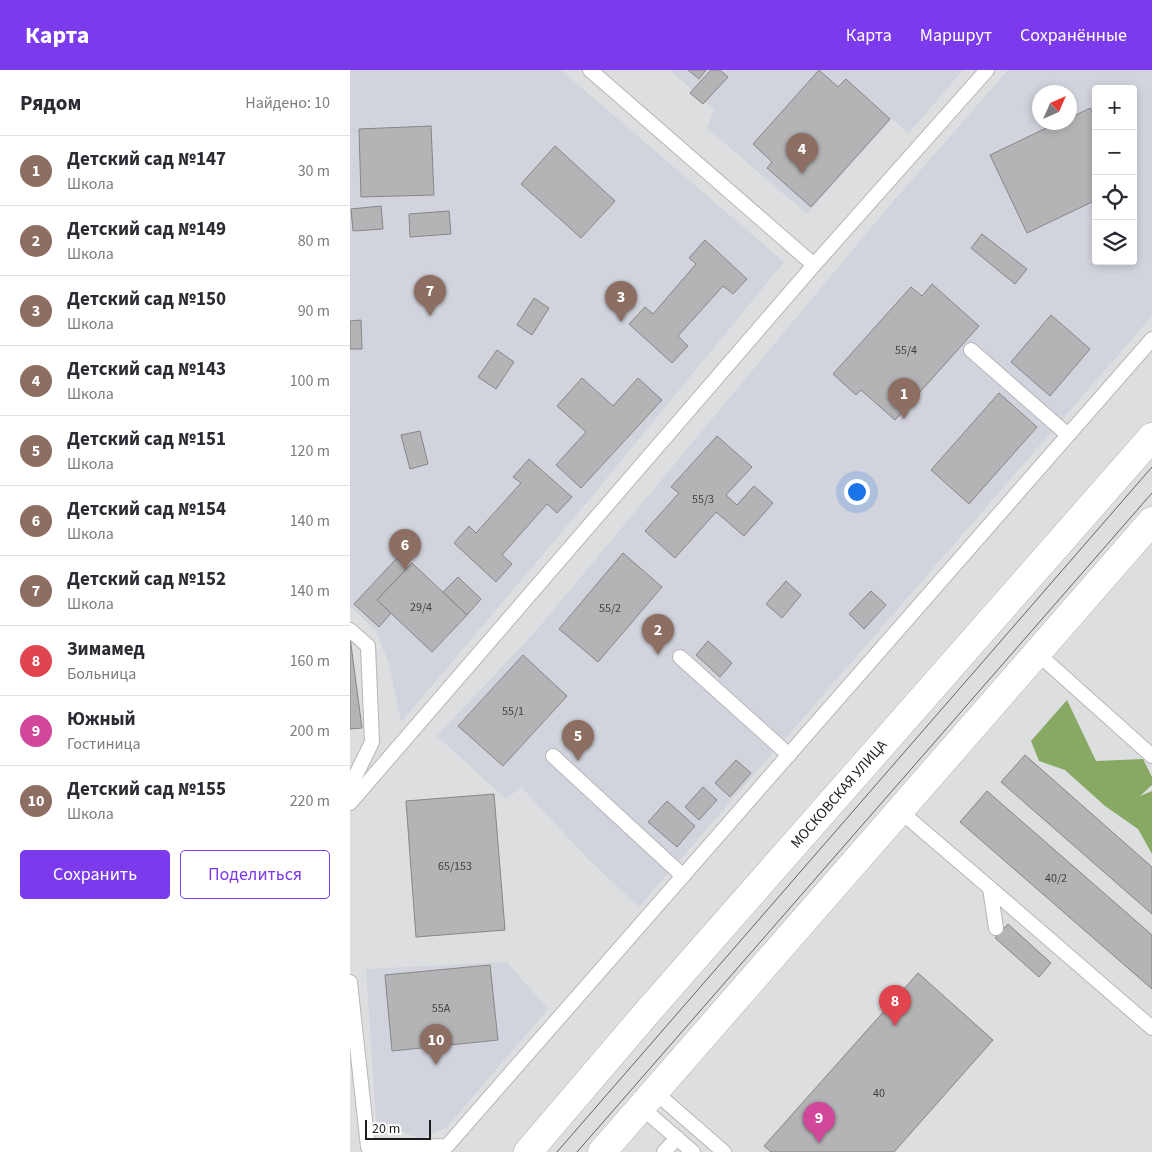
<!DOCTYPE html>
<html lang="ru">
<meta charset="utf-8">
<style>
:root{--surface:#fff;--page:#f7f7f7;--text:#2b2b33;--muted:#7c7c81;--line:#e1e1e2;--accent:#7c3aed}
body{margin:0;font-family:"Source Sans 3",sans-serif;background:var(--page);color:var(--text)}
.controls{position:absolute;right:15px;top:15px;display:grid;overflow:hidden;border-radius:5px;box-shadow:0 2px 8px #0003}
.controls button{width:45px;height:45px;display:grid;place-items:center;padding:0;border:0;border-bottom:1px solid var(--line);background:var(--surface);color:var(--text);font:25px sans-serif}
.compass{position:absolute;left:682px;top:15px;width:45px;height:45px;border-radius:50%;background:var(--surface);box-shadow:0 2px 8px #0003;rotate:45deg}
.scale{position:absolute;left:15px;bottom:12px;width:66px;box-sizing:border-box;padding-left:5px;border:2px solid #1c1d1d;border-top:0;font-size:14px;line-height:18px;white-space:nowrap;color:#1c1d1d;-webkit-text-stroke:4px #fff;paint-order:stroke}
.you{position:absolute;left:506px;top:421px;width:18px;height:18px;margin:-12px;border:4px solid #fff;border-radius:50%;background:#1a73e8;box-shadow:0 0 0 8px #1a73e833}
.badge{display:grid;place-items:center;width:32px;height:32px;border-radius:50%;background:var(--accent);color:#fff;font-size:16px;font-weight:700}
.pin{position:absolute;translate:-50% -41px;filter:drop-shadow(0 1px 2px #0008)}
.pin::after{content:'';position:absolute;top:26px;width:18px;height:15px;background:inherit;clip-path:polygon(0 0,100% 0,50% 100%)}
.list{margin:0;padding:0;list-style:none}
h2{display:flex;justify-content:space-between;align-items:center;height:65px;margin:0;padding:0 20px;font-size:21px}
h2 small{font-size:16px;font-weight:400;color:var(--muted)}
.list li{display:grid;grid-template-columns:32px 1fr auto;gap:15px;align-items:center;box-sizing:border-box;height:70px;padding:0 20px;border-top:1px solid var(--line)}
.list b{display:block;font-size:19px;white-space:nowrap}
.list p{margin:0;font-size:16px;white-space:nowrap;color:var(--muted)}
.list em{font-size:16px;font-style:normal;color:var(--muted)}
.actions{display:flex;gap:10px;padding:15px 20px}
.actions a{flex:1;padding:11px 0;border:1px solid var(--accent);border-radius:5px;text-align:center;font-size:18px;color:var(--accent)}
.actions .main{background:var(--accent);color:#fff}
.icon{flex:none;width:28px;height:28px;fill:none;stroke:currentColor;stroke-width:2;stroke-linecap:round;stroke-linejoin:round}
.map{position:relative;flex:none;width:802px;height:1082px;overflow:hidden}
header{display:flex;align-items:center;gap:30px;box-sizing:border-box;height:70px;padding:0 25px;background:var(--accent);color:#fff}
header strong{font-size:24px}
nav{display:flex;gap:28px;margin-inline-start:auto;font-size:18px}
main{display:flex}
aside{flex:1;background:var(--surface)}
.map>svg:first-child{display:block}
.built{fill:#d2d4dd;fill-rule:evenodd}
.forest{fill:#88a964}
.building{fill:#b4b3b5;stroke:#868587}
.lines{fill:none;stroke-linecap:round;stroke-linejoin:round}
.service-casing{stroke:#b5b6b8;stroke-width:16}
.tertiary-casing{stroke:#b5b6b8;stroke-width:29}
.service{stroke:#fff;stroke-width:14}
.tertiary{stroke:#fff;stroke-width:28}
.tram{stroke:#626364;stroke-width:1}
.labels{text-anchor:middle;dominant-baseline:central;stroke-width:4;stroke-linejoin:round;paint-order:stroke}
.number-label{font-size:12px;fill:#424243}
.street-label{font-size:15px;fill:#1c1d1d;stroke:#fff}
</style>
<header>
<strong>Карта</strong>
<nav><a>Карта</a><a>Маршрут</a><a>Сохранённые</a></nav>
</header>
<main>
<aside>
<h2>Рядом<small>Найдено: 10</small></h2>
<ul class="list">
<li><span class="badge" style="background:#8d6e63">1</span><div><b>Детский сад №147</b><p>Школа</p></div><em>30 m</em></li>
<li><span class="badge" style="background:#8d6e63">2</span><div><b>Детский сад №149</b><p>Школа</p></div><em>80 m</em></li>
<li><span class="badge" style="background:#8d6e63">3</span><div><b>Детский сад №150</b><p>Школа</p></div><em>90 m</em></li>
<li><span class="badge" style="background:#8d6e63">4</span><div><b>Детский сад №143</b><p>Школа</p></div><em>100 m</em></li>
<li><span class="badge" style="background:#8d6e63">5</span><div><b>Детский сад №151</b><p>Школа</p></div><em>120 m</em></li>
<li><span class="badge" style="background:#8d6e63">6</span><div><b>Детский сад №154</b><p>Школа</p></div><em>140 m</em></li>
<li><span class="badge" style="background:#8d6e63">7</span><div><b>Детский сад №152</b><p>Школа</p></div><em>140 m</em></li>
<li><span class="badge" style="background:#e0444e">8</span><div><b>Зимамед</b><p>Больница</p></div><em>160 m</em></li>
<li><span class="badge" style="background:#d1479c">9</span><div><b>Южный</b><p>Гостиница</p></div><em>200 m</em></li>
<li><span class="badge" style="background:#8d6e63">10</span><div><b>Детский сад №155</b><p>Школа</p></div><em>220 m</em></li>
</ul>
<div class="actions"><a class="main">Сохранить</a><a>Поделиться</a></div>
</aside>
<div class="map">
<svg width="802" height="1082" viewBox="0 0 802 1082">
<rect width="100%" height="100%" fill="#dddee0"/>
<g class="built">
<polygon points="0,0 211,0 434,192 239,430 51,652 39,594 26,561 0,536"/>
<polygon points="320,0 613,0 559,63 542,49 457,144 357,58 364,40"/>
<path d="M658,0H802V246L289,837L236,787L171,717L156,729L87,666L185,562L534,142ZM746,19H783V191H746ZM690,22H720V52H690Z"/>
<polygon points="157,892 198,939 96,1058 70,1069 26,1051 16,899"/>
</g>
<polygon class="forest" points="717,630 746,691 793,689 802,707 802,715 790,726 802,721 802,784 788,759 755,736 715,700 689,691 681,671"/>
<g class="building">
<polygon points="338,0 356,0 349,9"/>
<polygon points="361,0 370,0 378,7 353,34 340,23"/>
<polygon points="469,0 488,17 496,9 540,49 461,137 417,98 422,92 403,74"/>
<polygon points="740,38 746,50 746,130 677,163 640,85 709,52 720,52 720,48"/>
<polygon points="81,56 84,125 11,127 9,59"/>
<polygon points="205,76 265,131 231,168 171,114"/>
<polygon points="31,136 33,159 3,161 1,139"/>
<polygon points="99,141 101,164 60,167 59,144"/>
<polygon points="632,164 677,199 665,214 621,178"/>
<polygon points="355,170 397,209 383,224 373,216 328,266 338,276 322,293 279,254 295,237 303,244 346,194 339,188"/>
<polygon points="582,214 629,256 545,350 511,320 506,325 483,304 561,217 572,226"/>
<polygon points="184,228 199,238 182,265 167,255"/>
<polygon points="701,245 740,279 700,326 661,292"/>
<polygon points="11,250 12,279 0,279 0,251"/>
<polygon points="147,280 164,292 146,319 128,307"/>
<polygon points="232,308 263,336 288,308 312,330 231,418 206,395 236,362 207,336"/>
<polygon points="649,323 687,357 619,434 581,400"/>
<polygon points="70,361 78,394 60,399 51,365"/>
<polygon points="367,366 402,397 376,425 387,435 404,416 423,433 394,466 366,442 325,488 295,461 329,423 321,417"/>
<polygon points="179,389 222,427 207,443 197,434 152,485 162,494 146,512 104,473 119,456 126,463 171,413 163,407"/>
<polygon points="273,483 312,517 248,592 209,559"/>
<polygon points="47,488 57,498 27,530 41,543 29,557 4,534"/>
<polygon points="62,493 117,545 82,582 27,530"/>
<polygon points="108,507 131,529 117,545 93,522"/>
<polygon points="436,511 451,525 432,548 416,534"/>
<polygon points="521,521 536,535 514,559 499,544"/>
<polygon points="0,567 12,658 0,659"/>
<polygon points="358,571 382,593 370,607 346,585"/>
<polygon points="173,585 217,626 153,696 108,656"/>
<polygon points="675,685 802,797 802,844 651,712"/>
<polygon points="386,690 401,703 380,727 365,713"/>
<polygon points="353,717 367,730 349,750 335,737"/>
<polygon points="637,721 802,865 802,919 610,752"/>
<polygon points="144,724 155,860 66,867 56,731"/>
<polygon points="317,731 345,756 327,777 298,752"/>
<polygon points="658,854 701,893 689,907 645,868"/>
<polygon points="140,895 148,970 42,981 35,905"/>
<polygon points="568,903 643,970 544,1082 421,1082 414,1076"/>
</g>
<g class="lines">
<g class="service-casing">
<g id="service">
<polyline points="240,0 464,195"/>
<polyline points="621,280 718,365"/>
<polyline points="0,560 18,576 22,672 0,717"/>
<polyline points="687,583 802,686"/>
<polyline points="330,587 439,685"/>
<polyline points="203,686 333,806"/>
<polyline points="0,733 464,195 637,0"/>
<polyline points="550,741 640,818 646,858"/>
<polyline points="640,818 802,958"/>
<polyline points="0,912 18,1077 97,1076 802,269"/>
<polyline points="305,1022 374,1082"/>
<polyline points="291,1037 343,1082"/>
<polyline points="314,1082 327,1068"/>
</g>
</g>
<g class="tertiary-casing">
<g id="tertiary">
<polyline points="178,1082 300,939 802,367"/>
<polyline points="252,1082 802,451"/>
</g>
</g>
<use href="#service" class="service"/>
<use href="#tertiary" class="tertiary"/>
<g class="tram">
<polyline points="207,1082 802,397"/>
<polyline points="227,1082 802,423"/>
</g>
</g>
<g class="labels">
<g class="number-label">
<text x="556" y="280">55/4</text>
<text x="353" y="429">55/3</text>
<text x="71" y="537">29/4</text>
<text x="260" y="538">55/2</text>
<text x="163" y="641">55/1</text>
<text x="105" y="796">65/153</text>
<text x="706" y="808">40/2</text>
<text x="91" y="938">55А</text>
<text x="529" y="1023">40</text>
</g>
<g class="street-label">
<text transform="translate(489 724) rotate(-49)">МОСКОВСКАЯ УЛИЦА</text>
</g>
</g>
</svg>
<div class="controls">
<button>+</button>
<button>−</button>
<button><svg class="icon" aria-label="locate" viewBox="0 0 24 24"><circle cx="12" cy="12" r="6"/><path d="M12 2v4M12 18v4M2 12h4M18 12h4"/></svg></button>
<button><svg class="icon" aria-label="layers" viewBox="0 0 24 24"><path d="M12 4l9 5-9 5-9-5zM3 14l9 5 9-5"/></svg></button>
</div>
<svg class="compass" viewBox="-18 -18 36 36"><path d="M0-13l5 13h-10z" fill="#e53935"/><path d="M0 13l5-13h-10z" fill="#7c7c81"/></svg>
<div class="scale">20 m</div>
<div class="you"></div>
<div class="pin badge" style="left:554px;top:349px;background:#8d6e63">1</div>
<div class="pin badge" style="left:308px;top:585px;background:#8d6e63">2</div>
<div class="pin badge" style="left:271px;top:252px;background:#8d6e63">3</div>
<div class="pin badge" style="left:452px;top:104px;background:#8d6e63">4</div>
<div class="pin badge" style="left:228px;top:691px;background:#8d6e63">5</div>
<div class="pin badge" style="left:55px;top:500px;background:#8d6e63">6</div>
<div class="pin badge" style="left:80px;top:246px;background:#8d6e63">7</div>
<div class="pin badge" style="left:545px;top:956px;background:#e0444e">8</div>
<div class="pin badge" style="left:469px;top:1073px;background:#d1479c">9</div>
<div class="pin badge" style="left:86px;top:995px;background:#8d6e63">10</div>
</div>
</main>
